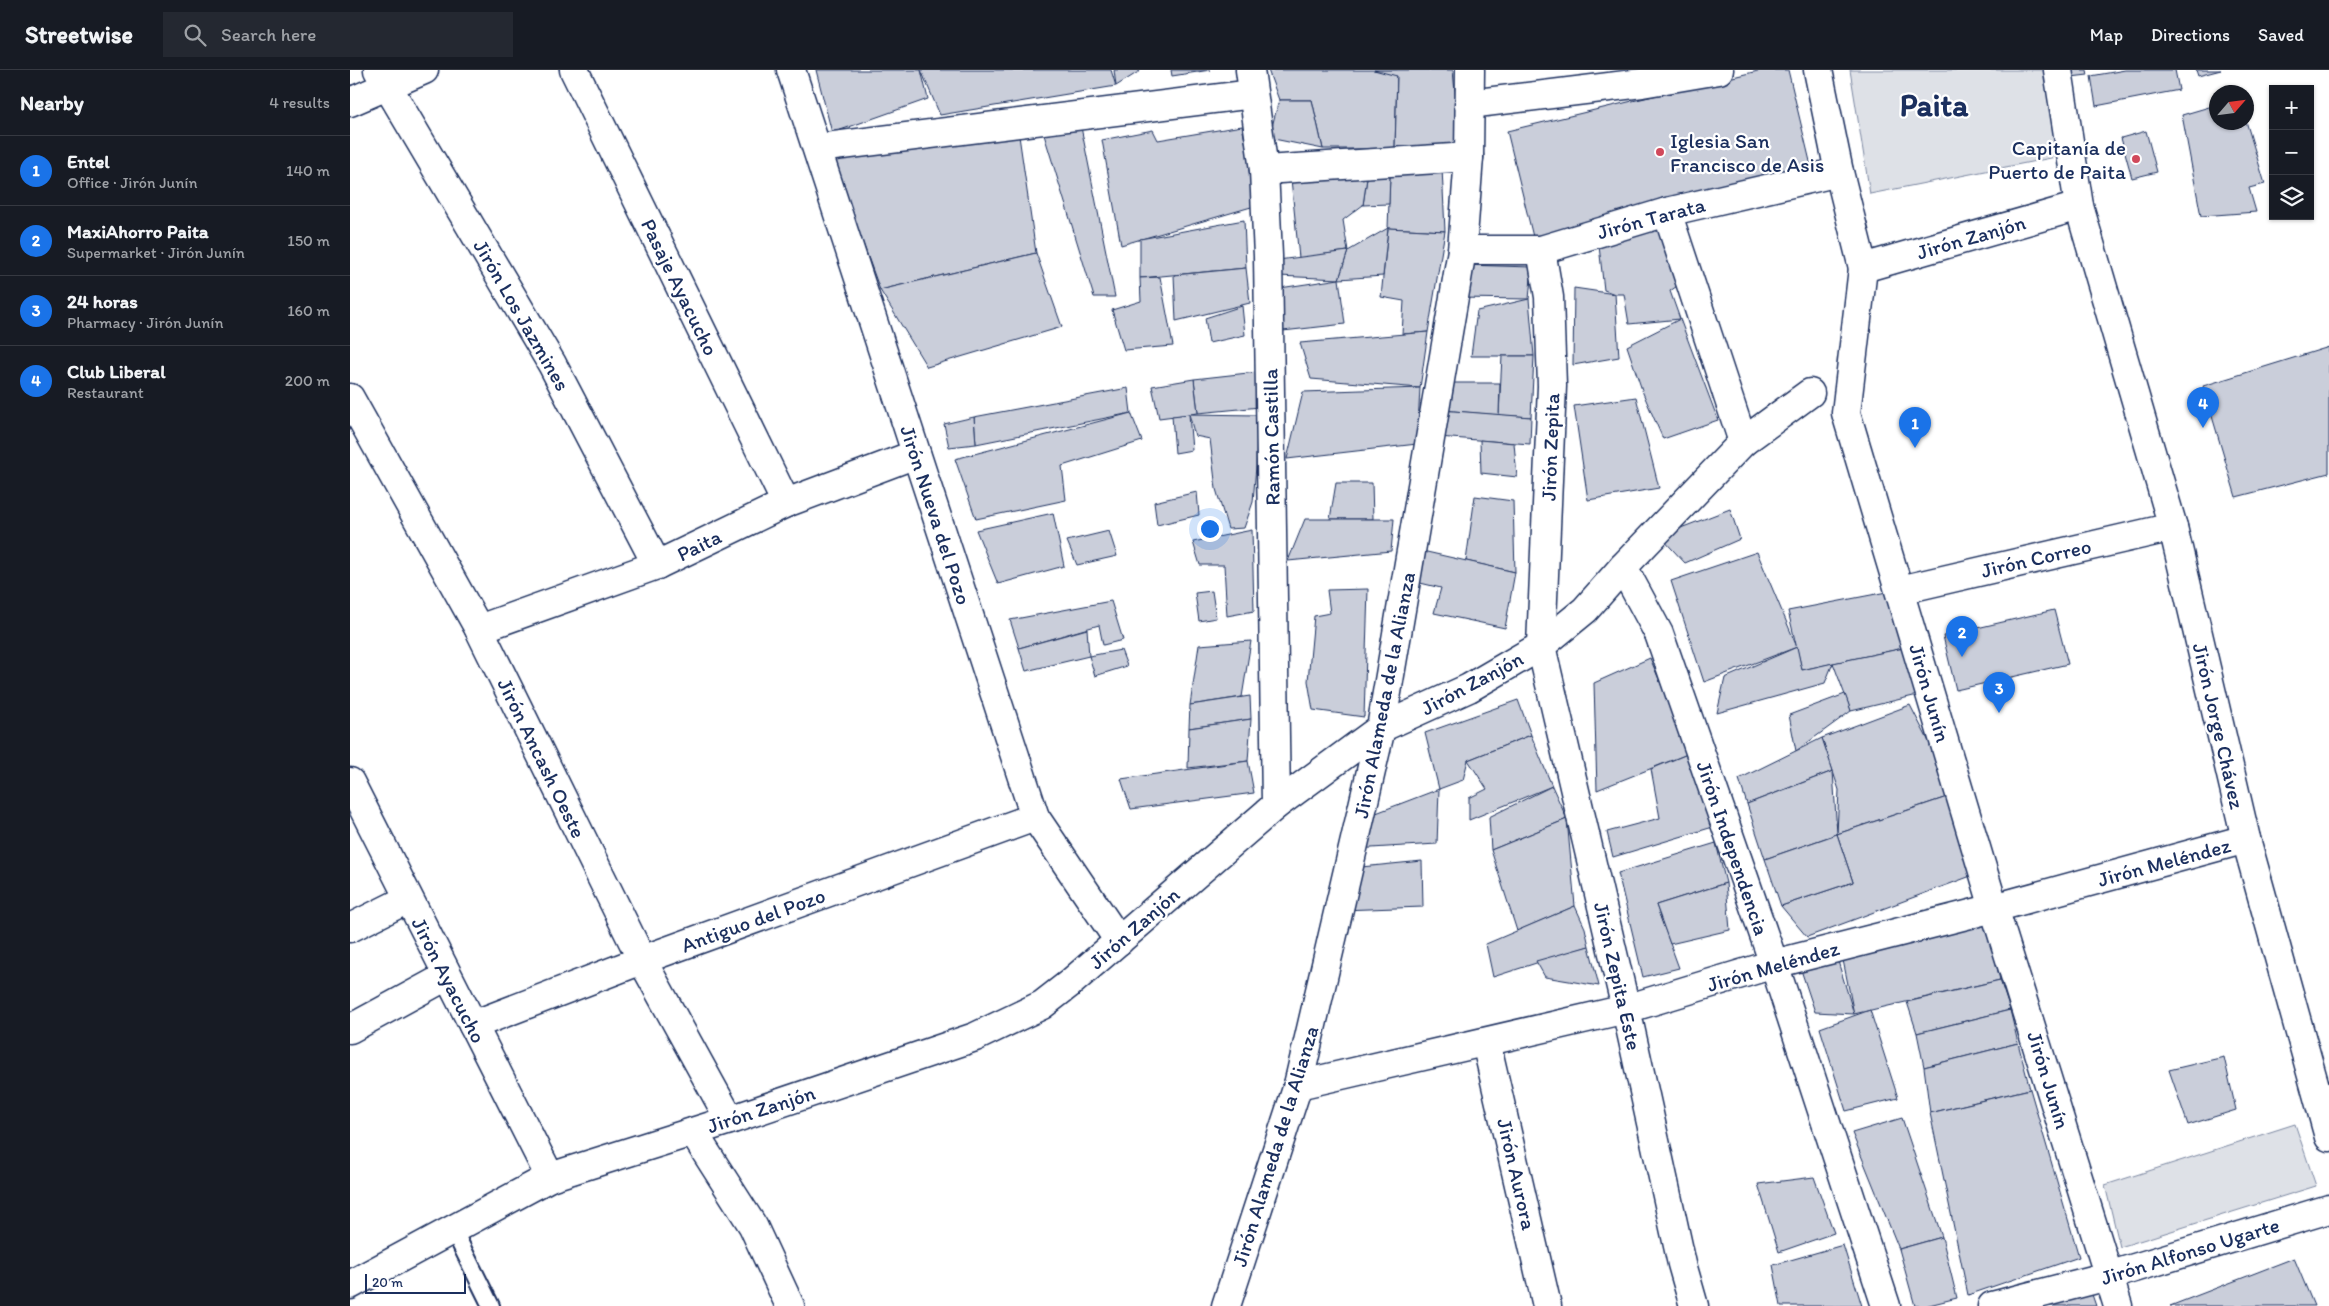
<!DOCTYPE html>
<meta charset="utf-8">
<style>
:root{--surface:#171b24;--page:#242831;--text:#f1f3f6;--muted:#9ea1a6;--line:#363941;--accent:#1a73e8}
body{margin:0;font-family:Itim,sans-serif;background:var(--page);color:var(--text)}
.controls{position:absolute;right:15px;top:15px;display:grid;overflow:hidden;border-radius:0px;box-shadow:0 1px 4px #0004}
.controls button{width:45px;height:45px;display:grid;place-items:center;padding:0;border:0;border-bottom:1px solid var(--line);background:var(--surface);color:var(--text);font:25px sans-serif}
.compass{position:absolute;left:1859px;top:15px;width:45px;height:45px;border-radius:50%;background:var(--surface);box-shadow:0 1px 4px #0004;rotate:62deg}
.scale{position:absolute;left:15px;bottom:12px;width:101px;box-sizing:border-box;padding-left:5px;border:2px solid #1b2f5e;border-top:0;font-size:14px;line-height:18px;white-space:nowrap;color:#1b2f5e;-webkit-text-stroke:4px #fff;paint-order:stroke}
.you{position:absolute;left:859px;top:458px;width:18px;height:18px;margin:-12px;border:4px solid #fff;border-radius:50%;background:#1a73e8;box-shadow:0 0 0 8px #1a73e833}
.badge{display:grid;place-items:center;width:32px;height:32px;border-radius:50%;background:var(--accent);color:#fff;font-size:16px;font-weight:700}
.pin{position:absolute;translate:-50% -41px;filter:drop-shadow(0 1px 2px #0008)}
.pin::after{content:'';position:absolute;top:26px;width:18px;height:15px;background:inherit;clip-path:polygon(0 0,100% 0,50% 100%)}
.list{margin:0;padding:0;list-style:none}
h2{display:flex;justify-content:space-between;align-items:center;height:65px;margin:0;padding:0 20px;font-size:21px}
h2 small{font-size:16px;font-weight:400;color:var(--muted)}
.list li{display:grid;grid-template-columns:32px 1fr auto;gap:15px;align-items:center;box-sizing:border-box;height:70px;padding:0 20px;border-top:1px solid var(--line)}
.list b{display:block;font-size:19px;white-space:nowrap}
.list p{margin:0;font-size:16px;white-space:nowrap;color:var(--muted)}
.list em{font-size:16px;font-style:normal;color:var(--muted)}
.icon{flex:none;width:28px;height:28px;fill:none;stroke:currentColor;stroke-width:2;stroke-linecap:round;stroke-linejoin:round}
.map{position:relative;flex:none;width:1979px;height:1236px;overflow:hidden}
header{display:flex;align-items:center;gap:30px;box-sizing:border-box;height:70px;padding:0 25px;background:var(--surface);border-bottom:1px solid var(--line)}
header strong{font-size:24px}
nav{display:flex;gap:28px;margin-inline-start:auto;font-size:18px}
.search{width:350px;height:45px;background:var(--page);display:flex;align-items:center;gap:12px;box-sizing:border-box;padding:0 18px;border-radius:0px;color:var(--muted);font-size:19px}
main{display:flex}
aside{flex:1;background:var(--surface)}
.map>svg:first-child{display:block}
.green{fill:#dee1e7;stroke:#7c88a2}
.building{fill:#caceda;stroke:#1b2f5e}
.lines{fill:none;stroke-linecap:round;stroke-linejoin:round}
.lane-casing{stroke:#1b2f5e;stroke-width:20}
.street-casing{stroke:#1b2f5e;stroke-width:31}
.secondary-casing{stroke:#1b2f5e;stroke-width:31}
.lane{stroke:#fff;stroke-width:16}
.street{stroke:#fff;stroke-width:28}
.secondary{stroke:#fff;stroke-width:28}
.poi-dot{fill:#d1495b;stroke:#fff;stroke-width:2}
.labels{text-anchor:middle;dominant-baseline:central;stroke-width:4.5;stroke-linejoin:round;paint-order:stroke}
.poi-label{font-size:21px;fill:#1b2f5e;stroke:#fff;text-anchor:start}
.street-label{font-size:21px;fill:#1b2f5e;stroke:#fff}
.town-label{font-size:31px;font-weight:bold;fill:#1b2f5e;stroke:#fff}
</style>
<header>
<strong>Streetwise</strong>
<div class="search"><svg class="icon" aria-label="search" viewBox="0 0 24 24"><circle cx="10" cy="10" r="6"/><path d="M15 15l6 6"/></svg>Search here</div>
<nav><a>Map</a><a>Directions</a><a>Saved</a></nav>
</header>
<main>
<aside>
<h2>Nearby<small>4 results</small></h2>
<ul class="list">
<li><span class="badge">1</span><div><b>Entel</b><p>Office · Jirón Junín</p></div><em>140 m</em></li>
<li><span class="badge">2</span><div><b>MaxiAhorro Paita</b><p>Supermarket · Jirón Junín</p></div><em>150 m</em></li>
<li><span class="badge">3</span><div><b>24 horas</b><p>Pharmacy · Jirón Junín</p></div><em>160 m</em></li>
<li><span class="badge">4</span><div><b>Club Liberal</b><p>Restaurant</p></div><em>200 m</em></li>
</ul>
</aside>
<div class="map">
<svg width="1979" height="1236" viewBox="0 0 1979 1236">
<rect width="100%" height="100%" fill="#fff"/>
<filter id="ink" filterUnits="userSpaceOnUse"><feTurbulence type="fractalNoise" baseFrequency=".02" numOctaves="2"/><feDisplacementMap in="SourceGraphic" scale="10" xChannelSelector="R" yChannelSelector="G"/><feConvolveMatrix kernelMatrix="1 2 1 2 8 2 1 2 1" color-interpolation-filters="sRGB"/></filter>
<g filter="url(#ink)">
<g class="green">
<polygon points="1500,0 1697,0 1711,86 1520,124"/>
<polygon points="1945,1054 1966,1116 1770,1177 1755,1115"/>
</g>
<g class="building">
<polygon points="466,0 571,0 578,29 482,63"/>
<polygon points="571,0 761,0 766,16 590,45"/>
<polygon points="764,0 790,0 790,1 766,16"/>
<polygon points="821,0 860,0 822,6"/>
<polygon points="918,0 1047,0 1045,79 973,79 962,30 929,30"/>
<polygon points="1024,0 1103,0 1110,80 1045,79 1047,6"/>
<polygon points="1412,0 1438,0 1463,104 1184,171 1157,61"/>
<polygon points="1720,0 1737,0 1738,5 1721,7"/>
<polygon points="1775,0 1825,0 1829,20 1746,36 1741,6"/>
<polygon points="1846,0 1871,0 1848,6"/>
<polygon points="929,30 962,30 973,79 919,68"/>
<polygon points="1866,35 1866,52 1896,51 1915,114 1899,118 1906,142 1851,146 1832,45"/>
<polygon points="730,52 765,227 744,227 691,55"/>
<polygon points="892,56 908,135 771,175 752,70 803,60 808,70"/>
<polygon points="668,59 686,183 530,220 483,91"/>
<polygon points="1796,61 1807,102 1782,108 1771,68"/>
<polygon points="1092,98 1095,161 1038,158 1040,105"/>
<polygon points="1018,101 1040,105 1039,134 1013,135"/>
<polygon points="1018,101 1013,135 993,150 998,181 949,188 941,109"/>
<polygon points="894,150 896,198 790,208 790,169"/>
<polygon points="1316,150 1336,210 1320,221 1330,249 1279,254 1274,224 1265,224 1254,220 1248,167"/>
<polygon points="1038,158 1095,161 1078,262 1052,264 1054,231 1031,227"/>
<polygon points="1038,158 1033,206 989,209 998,181"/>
<polygon points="998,181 989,209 929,206 928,190"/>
<polygon points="686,183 712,257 577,297 530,220"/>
<polygon points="1113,195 1182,197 1179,229 1108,228"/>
<polygon points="896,198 900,233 826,251 824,205"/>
<polygon points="810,207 823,276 774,280 762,240 791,231 790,208"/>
<polygon points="989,209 995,254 933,261 930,218"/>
<polygon points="1224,218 1265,224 1269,287 1223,295"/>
<polygon points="1179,229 1184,286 1121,286 1127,241"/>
<polygon points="892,236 895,265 859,273 855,248"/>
<polygon points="1330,249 1368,350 1313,369 1293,323 1277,276"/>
<polygon points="1078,262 1070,318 961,309 950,273"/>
<polygon points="1979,277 1979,403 1886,427 1853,316"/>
<polygon points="1152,286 1184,286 1181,347 1149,345"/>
<polygon points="907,302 910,337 848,343 844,309"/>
<polygon points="844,309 848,343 809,348 802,316"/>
<polygon points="1096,313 1150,313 1149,345 1091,340"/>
<polygon points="778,318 781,343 626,374 624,347"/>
<polygon points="1070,318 1067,374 937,389 953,322"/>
<polygon points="1286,327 1309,418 1238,430 1224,336"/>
<polygon points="1091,340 1181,347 1180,374 1088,367"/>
<polygon points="781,343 792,371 712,396 716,430 626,449 605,389"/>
<polygon points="839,344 907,345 906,396 903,432 894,458 878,459 866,419 860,369 845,366"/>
<polygon points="839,344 842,380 825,383 822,346"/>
<polygon points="624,347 626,374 599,377 594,354"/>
<polygon points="1130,370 1164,373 1167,407 1131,403"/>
<polygon points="986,413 1022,413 1023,449 980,449"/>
<polygon points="847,422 849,445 807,455 804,432"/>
<polygon points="1125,426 1163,431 1165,502 1116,491"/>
<polygon points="1380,439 1390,469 1335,493 1310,466"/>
<polygon points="703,443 714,496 648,514 626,460"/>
<polygon points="955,449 1044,449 1041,481 938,491"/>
<polygon points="902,460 904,541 877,546 874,495 850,495 843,472"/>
<polygon points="759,461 767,486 727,495 717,471"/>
<polygon points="1068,480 1165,502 1155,558 1084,543 1091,518 1062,511"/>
<polygon points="1407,482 1447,577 1354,612 1321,511"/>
<polygon points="1018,519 1014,647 963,640 958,611 964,546 980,543 977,520"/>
<polygon points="1547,520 1563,576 1452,600 1438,541"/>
<polygon points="862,521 866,548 849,551 845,523"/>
<polygon points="761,531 773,570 753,575 749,555 669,578 660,550"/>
<polygon points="1704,540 1718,594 1606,620 1593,566"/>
<polygon points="737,559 739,586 676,601 669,578"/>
<polygon points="901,571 892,627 840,635 849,575"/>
<polygon points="1563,576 1576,623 1501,641 1483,593"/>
<polygon points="1447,577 1452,600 1483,593 1475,613 1367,643 1375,608"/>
<polygon points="771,580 777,596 745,606 739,586"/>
<polygon points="1300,588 1340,683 1247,720 1244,613"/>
<polygon points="1495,624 1501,641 1446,681 1439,645"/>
<polygon points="900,626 901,649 839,658 840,635"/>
<polygon points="1168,630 1181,665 1118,690 1113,710 1089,719 1075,663"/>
<polygon points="1560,635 1606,724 1487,764 1489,720 1472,668"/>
<polygon points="901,649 898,691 838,698 839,658"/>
<polygon points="1181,665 1202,716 1119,750 1119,728 1137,719 1118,690"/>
<polygon points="1472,668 1483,701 1397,734 1389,709"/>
<polygon points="1340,683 1363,757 1263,787 1257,762 1310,748 1301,699"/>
<polygon points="898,691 904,723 781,739 771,709"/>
<polygon points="1483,701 1487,764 1415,789 1397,734"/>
<polygon points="1202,716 1217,749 1141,780 1139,747"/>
<polygon points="1089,719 1087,774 1005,779 1013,748"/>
<polygon points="1606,724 1629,803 1457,867 1431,836 1503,812 1487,764"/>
<polygon points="1217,749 1225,836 1167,861 1141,780"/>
<polygon points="1487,764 1503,812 1431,836 1415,789"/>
<polygon points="1366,773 1376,813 1306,835 1329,898 1293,907 1268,803"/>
<polygon points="1072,791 1073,837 991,840 1001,798"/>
<polygon points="1376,813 1380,860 1320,874 1306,835"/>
<polygon points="1225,836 1235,858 1239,876 1143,907 1136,874"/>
<polygon points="1636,850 1650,910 1504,944 1492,885"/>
<polygon points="1239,876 1249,916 1195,907 1186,891"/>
<polygon points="1487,888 1504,944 1465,942 1450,897"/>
<polygon points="1650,910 1660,940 1567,963 1557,932"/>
<polygon points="1520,940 1548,1028 1496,1041 1470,958"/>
<polygon points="1660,940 1668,973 1574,997 1567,963"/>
<polygon points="1668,973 1680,1019 1580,1043 1574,997"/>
<polygon points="1874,987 1886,1040 1838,1055 1819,1000"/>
<polygon points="1680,1019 1729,1187 1618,1225 1580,1043"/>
<polygon points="1552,1048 1592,1167 1549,1179 1502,1063"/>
<polygon points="1464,1107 1484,1163 1429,1182 1408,1114"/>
<polygon points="1592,1167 1607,1228 1575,1236 1565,1236 1549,1179"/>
<polygon points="1493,1175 1512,1236 1431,1236 1423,1195"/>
<polygon points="1944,1188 1964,1236 1820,1236"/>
<polygon points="1739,1216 1746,1236 1668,1236"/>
</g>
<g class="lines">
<g class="lane-casing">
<polyline id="lane" points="103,1159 141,1236"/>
</g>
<g class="street-casing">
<g id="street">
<polyline points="28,0 202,294 307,495"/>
<polyline points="224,0 436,433"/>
<polyline points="441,0 685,747 769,871"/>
<polyline points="900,0 914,100 918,186 926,735"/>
<polyline points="0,32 74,0"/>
<polyline points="1119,34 1292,13 1369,0"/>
<polyline points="468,78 903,24"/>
<polyline points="914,100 1119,87"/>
<polyline points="1317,142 1393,372"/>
<polyline points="1112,180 1191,180 1317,142 1489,102"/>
<polyline points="1191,180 1199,227 1202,316 1191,576 1276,939 1332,1194 1344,1236"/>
<polyline points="1513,198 1496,343 1644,838 1768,1236"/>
<polyline points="0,328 129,559 292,890 380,1050"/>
<polyline points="1273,497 1309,564 1424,894 1536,1236"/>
<polyline points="1550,520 1823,457"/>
<polyline points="129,559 307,495 436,433 566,384"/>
<polyline points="0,712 200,1107"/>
<polyline points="0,858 58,829"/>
<polyline points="123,955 292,890 685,747"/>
<polyline points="0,959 97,906"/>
<polyline points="1136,972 1197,1236"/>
<polyline points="948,1015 1031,658 1112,180 1119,87 1120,0"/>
<polyline points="343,1062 403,1156 440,1236"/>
<polyline points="0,1215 200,1107 380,1050 625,967 692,935 719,914 926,735 1031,658 1119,618 1191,576 1235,540 1273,497 1393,372 1460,323"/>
</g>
</g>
<g class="secondary-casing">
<g id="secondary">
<polyline points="1468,0 1489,102 1513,198 1729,136"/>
<polyline points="1708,0 1729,136 1823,457 1896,769 1979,1067"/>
<polyline points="876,1236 948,1015 1276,939 1424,894 1644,838 1896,769"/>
<polyline points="1642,1236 1758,1206 1979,1139"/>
</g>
</g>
<use href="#lane" class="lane"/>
<use href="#street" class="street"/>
<use href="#secondary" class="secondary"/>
</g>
</g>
<g class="poi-dot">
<circle cx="1310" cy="82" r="5"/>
<circle cx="1786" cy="89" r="5"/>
</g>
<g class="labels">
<g class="poi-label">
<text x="1320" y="70">Iglesia San<tspan x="1320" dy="24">Francisco de Asis</tspan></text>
<text x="1776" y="77" text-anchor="end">Capitanía de<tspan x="1776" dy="24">Puerto de Paita</tspan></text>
</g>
<g class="street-label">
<text transform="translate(1301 148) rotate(-15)">Jirón Tarata</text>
<text transform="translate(1621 167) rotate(-16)">Jirón Zanjón</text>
<text transform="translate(330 217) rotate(64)">Pasaje Ayacucho</text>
<text transform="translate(172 245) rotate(60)">Jirón Los Jazmines</text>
<text transform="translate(921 367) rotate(-91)">Ramón Castilla</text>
<text transform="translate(1200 377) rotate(-88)">Jirón Zepita</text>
<text transform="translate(586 445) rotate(72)">Jirón Nueva del Pozo</text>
<text transform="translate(349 475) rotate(-26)">Paita</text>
<text transform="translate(1686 488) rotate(-13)">Jirón Correo</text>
<text transform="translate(1122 613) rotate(-28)">Jirón Zanjón</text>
<text transform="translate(1580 623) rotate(74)">Jirón Junín</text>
<text transform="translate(1034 625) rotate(-79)">Jirón Alameda de la Alianza</text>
<text transform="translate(1869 656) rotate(77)">Jirón Jorge Chávez</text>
<text transform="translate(192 688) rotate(64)">Jirón Ancash Oeste</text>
<text transform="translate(1383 778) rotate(71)">Jirón Independencia</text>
<text transform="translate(1814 792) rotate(-15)">Jirón Meléndez</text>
<text transform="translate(403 850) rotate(-20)">Antiguo del Pozo</text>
<text transform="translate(784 858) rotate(-41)">Jirón Zanjón</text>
<text transform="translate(1423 896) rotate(-16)">Jirón Meléndez</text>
<text transform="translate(1268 906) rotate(77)">Jirón Zepita Este</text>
<text transform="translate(99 910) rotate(63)">Jirón Ayacucho</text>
<text transform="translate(1699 1010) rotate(73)">Jirón Junín</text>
<text transform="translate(411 1039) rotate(-18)">Jirón Zanjón</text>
<text transform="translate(925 1076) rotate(-73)">Jirón Alameda de la Alianza</text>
<text transform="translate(1167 1104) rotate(77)">Jirón Aurora</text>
<text transform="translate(1840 1181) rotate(-17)">Jirón Alfonso Ugarte</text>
</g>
<g class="town-label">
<text x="1584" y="35">Paita</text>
</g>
</g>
</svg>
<div class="controls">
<button>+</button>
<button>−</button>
<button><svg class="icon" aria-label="layers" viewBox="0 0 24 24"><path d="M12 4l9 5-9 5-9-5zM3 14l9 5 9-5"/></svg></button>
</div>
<svg class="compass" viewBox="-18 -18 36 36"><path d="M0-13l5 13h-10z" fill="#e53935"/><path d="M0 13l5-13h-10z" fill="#9ea1a6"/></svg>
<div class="scale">20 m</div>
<div class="you"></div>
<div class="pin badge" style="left:1565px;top:378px">1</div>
<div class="pin badge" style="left:1612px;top:587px">2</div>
<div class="pin badge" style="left:1649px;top:643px">3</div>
<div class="pin badge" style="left:1853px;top:358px">4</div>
</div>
</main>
